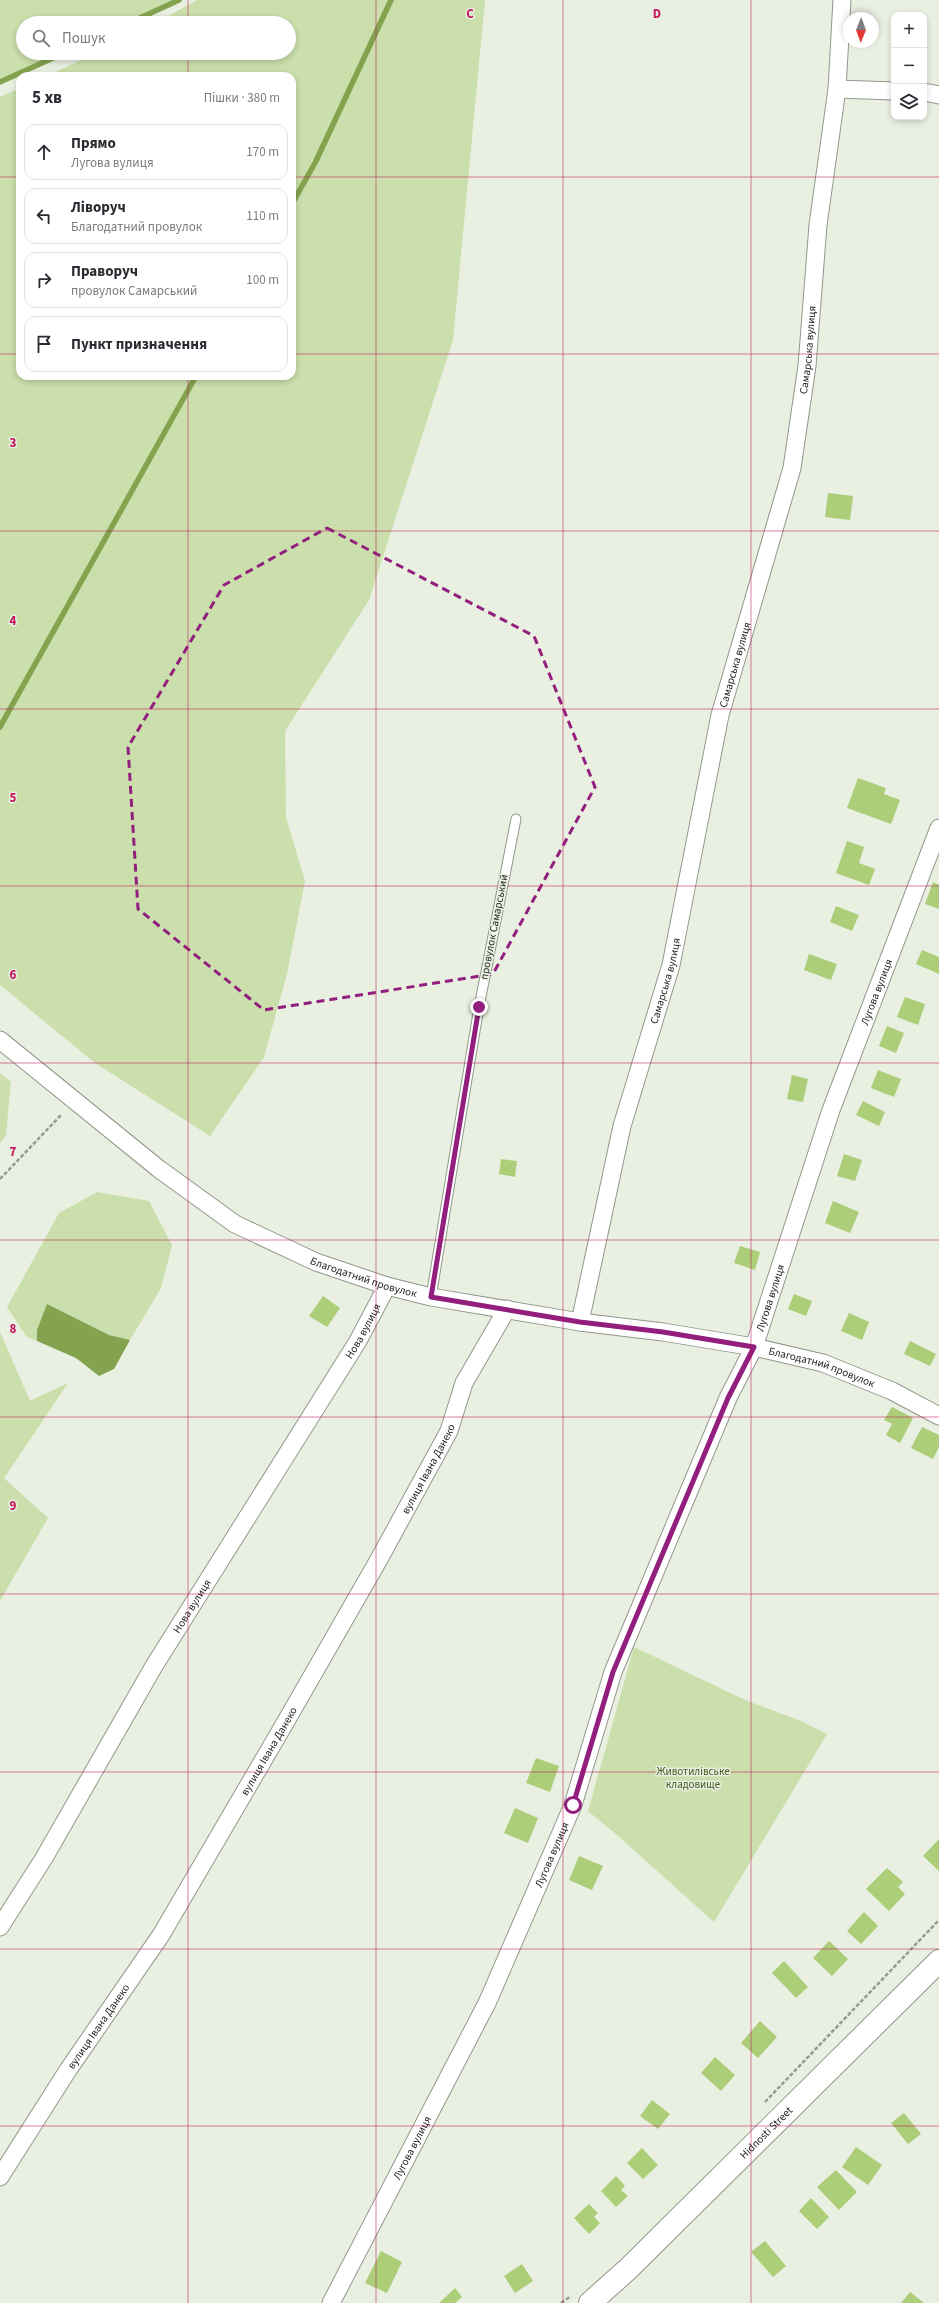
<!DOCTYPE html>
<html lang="uk">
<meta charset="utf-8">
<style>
:root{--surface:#fff;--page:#f2f2f3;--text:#2b2b33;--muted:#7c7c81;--line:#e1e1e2}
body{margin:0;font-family:"Source Sans 3",sans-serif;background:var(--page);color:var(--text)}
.controls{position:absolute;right:12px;top:12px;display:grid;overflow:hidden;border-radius:8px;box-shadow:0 2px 6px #0003}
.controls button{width:36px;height:36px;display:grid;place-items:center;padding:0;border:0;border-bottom:1px solid var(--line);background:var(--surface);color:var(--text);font:20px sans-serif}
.compass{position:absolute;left:843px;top:12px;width:36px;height:36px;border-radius:50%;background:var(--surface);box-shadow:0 2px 6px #0003;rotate:181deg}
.stop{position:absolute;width:12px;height:12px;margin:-9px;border:3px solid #921f7e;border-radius:50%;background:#fff}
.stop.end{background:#921f7e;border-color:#fff;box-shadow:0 1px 4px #0008}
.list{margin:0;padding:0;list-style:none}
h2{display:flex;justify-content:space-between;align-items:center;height:52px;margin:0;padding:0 16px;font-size:17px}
h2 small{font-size:13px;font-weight:400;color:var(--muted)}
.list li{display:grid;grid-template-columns:26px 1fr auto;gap:12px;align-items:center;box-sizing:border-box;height:56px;margin:0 8px 8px;padding:0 8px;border:1px solid var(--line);border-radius:12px}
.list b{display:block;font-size:15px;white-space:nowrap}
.list p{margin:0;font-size:13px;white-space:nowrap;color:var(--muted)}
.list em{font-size:13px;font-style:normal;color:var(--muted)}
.icon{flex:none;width:22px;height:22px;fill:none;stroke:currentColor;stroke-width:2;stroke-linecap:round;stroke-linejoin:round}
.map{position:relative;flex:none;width:939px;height:2303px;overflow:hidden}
.search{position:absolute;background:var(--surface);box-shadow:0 2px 6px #0003;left:16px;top:16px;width:280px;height:44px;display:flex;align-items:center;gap:10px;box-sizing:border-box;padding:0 14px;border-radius:22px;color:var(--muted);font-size:15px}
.panel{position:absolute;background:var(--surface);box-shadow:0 2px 6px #0003;left:16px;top:72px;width:280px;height:308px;border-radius:12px}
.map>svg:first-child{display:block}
.green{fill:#cadfab}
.water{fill:#83a34f}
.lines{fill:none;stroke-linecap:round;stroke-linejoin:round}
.stream{stroke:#83a34f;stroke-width:5.5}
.building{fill:#acce79}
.service-casing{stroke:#92988b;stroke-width:11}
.minor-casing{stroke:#92988b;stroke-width:19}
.secondary-casing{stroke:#92988b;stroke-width:24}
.path{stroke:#969a90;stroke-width:2.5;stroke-dasharray:4 2;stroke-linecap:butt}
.service{stroke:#fff;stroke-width:9}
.minor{stroke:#fff;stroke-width:17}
.secondary{stroke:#fff;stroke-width:22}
.route{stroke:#921f7e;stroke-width:5}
.marked{fill:none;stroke:#921f7e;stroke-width:3;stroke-dasharray:8 5;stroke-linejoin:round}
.grid{fill:none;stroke:#c2185b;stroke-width:1;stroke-opacity:0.55}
.labels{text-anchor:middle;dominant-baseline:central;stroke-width:3;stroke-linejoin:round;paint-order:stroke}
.street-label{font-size:11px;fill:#232520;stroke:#e9efe1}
.park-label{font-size:11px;fill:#465b20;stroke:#e9efe1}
.grid-label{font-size:13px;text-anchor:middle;font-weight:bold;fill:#c2185b;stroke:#e9efe1;stroke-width:3;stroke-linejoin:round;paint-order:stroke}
</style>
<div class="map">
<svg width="939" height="2303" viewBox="0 0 939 2303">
<rect width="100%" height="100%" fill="#e9efe1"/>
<g class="green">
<polygon points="0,0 179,0 129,23 23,23 23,53 64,53 0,82"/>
<polygon points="197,0 485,0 453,340 369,600 285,731 286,817 305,881 287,974 264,1057 210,1136 95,1063 0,985 0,97 20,88 20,376 292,376 292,76 47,76 96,53 289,53 289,23 156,23"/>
<polygon points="0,1073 11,1082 6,1135 0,1143"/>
<polygon points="97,1192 149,1201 172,1245 161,1288 130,1340 109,1335 47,1304 37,1341 27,1337 7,1307 59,1213"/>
<polygon points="0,1332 30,1401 68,1383 4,1478 48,1518 0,1601"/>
<polygon points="634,1647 745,1700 801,1721 827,1734 714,1922 617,1835 588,1811"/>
</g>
<polygon class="water" points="47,1304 109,1335 130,1340 114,1369 99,1376 76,1358 37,1341 37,1330"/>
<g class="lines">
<g class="stream">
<polyline points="129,23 179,0"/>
<polyline points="0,82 64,53"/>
<polyline points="292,204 316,161 391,0"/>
<polyline points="0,727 196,376"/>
</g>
</g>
<g class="building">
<polygon points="828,493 853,496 850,520 825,517"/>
<polygon points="858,778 886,788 884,794 900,800 891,824 847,808"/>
<polygon points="847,841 864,847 859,863 875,869 869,885 836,873"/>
<polygon points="933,882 939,885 939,909 925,904"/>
<polygon points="836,906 859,915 852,931 830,922"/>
<polygon points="922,950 939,957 939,974 916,964"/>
<polygon points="809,954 837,964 831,980 804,970"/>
<polygon points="905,997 925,1004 918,1025 897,1017"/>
<polygon points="887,1026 904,1033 896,1053 879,1046"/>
<polygon points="878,1070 901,1079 894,1097 871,1088"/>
<polygon points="792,1075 808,1079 803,1102 787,1099"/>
<polygon points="863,1101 885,1112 879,1126 856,1115"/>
<polygon points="844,1154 862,1160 855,1181 837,1176"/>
<polygon points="501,1159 517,1161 515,1177 499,1174"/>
<polygon points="833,1201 859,1212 850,1233 825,1223"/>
<polygon points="740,1246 760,1252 755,1270 734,1263"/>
<polygon points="794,1294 812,1301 806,1316 788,1309"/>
<polygon points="323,1296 340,1308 327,1327 309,1316"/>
<polygon points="849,1313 869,1322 862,1340 841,1331"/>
<polygon points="910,1341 936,1354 930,1366 904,1354"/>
<polygon points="892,1407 913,1418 900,1443 886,1435 892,1424 884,1420"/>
<polygon points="922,1427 939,1435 939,1447 933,1459 911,1448"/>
<polygon points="536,1758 559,1766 550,1792 526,1783"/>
<polygon points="515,1808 538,1818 528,1843 504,1833"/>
<polygon points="939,1839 939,1871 923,1856"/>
<polygon points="579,1856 603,1866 592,1890 569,1880"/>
<polygon points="887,1868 903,1882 898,1887 905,1894 889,1911 866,1889"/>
<polygon points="864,1912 878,1926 861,1944 847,1931"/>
<polygon points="829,1941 848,1959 832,1976 813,1958"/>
<polygon points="784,1961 808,1987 796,1998 772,1973"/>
<polygon points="760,2021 777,2037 758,2058 741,2043"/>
<polygon points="715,2057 735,2075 721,2091 701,2073"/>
<polygon points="652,2100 670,2114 658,2129 640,2116"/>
<polygon points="904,2113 921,2134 908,2144 891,2123"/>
<polygon points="856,2147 882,2165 868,2185 842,2167"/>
<polygon points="642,2148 658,2165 643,2179 627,2163"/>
<polygon points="836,2170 857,2192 839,2210 817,2187"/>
<polygon points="616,2176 625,2186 621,2190 628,2196 616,2207 601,2191"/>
<polygon points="811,2198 829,2217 817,2229 799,2211"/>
<polygon points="589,2204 598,2213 594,2217 600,2223 589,2234 574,2218"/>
<polygon points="765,2241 786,2266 773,2277 751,2252"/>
<polygon points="381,2251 402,2262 387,2293 365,2283"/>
<polygon points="522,2264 533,2281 515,2293 504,2276"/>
<polygon points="455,2288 462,2297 455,2303 439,2303"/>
<polygon points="910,2292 924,2303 901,2303"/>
</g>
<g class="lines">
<g class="service-casing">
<polyline id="service" points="431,1297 479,1007 516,819"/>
</g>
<g class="minor-casing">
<g id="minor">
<polyline points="837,89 894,91"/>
<polyline points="924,92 939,95"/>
<path id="s1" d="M0,1040L159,1169L235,1224L316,1262L387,1286L431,1297L580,1322L663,1332L754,1347L823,1363L892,1391L939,1416"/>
<path id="s2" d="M580,1322L622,1126L671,965L720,715L792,468L807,366L818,225L837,89L842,0"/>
<path id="s3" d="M0,1927L44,1858L154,1666L358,1341L387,1286"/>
<path id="s4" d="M0,2177L68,2070L161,1935L285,1723L378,1561L449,1431L464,1383L507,1309"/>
<path id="s5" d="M331,2303L487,2003L573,1805L613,1672L728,1398L754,1347L831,1110L939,828"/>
</g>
</g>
<g class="secondary-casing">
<g id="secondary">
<path id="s6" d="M590,2303L628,2269L939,1961"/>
</g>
</g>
<g class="path">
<polyline points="0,1179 62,1114"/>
<polyline points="765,2102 939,1920"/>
<polyline points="561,2303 571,2296"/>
</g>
<use href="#service" class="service"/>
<use href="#minor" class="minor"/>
<use href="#secondary" class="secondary"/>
</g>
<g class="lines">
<polyline class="route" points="479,1007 431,1297 580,1322 663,1332 754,1347 728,1398 613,1672 573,1805"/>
</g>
<path class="marked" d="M327,528L534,636L595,787L493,974L264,1010L138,909L128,747L224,585Z"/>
<path class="grid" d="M188,0V23M376,0V2303M563,0V2303M751,0V2303M188,53V76M0,177H20M292,177H939M0,354H20M292,354H939M188,376V2303M0,531H939M0,709H939M0,886H939M0,1063H939M0,1240H939M0,1417H939M0,1594H939M0,1772H939M0,1949H939M0,2126H939"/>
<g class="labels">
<g class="street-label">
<text stroke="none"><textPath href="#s2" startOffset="1000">Самарська вулиця</textPath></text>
<text stroke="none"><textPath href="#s2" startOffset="676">Самарська вулиця</textPath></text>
<text transform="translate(494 927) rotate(-79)">провулок Самарський</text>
<text stroke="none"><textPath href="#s2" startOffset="352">Самарська вулиця</textPath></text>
<text stroke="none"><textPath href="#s5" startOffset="1423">Лугова вулиця</textPath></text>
<text stroke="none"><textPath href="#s1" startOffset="438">Благодатний провулок</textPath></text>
<text stroke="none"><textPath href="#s5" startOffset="1099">Лугова вулиця</textPath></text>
<text stroke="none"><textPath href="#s3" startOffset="698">Нова вулиця</textPath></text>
<text stroke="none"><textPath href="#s1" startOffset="906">Благодатний провулок</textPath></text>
<text stroke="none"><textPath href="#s4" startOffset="828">вулиця Івана Данеко</textPath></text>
<text stroke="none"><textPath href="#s3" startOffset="374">Нова вулиця</textPath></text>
<text stroke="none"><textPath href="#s4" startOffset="504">вулиця Івана Данеко</textPath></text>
<text stroke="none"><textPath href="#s5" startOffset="500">Лугова вулиця</textPath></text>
<text stroke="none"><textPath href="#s4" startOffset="180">вулиця Івана Данеко</textPath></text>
<text stroke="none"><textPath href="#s6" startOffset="245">Hidnosti Street</textPath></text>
<text stroke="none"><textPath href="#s5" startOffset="175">Лугова вулиця</textPath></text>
</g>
<g class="park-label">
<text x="693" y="1771">Животилівське<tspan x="693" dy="13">кладовище</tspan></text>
</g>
</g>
<g class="grid-label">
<text x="470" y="18">C</text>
<text x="657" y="18">D</text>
<text x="13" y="447">3</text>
<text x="13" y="625">4</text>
<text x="13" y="802">5</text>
<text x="13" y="979">6</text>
<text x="13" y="1156">7</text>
<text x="13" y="1333">8</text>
<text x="13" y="1510">9</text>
</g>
</svg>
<div class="controls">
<button>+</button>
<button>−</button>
<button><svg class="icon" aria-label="layers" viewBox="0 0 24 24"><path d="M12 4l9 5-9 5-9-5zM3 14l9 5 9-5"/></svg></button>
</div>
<svg class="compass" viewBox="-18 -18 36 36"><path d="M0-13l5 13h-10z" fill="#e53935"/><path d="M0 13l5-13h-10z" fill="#7c7c81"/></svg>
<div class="stop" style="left:573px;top:1805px"></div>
<div class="stop end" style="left:479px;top:1007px"></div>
<div class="search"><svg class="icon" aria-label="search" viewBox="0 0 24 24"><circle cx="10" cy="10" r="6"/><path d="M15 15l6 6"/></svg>Пошук</div>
<section class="panel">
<h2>5 хв<small>Пішки · 380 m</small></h2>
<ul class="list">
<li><svg class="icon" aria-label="ahead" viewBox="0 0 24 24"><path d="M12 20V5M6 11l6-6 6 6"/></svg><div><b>Прямо</b><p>Лугова вулиця</p></div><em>170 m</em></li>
<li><svg class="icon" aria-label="left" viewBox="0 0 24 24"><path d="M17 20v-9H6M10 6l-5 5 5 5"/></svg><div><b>Ліворуч</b><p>Благодатний провулок</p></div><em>110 m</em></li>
<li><svg class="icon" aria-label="right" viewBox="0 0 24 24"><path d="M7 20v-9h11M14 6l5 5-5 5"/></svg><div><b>Праворуч</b><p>провулок Самарський</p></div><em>100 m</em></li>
<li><svg class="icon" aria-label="arrive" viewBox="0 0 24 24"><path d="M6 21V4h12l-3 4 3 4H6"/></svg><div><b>Пункт призначення</b></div></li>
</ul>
</section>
</div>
